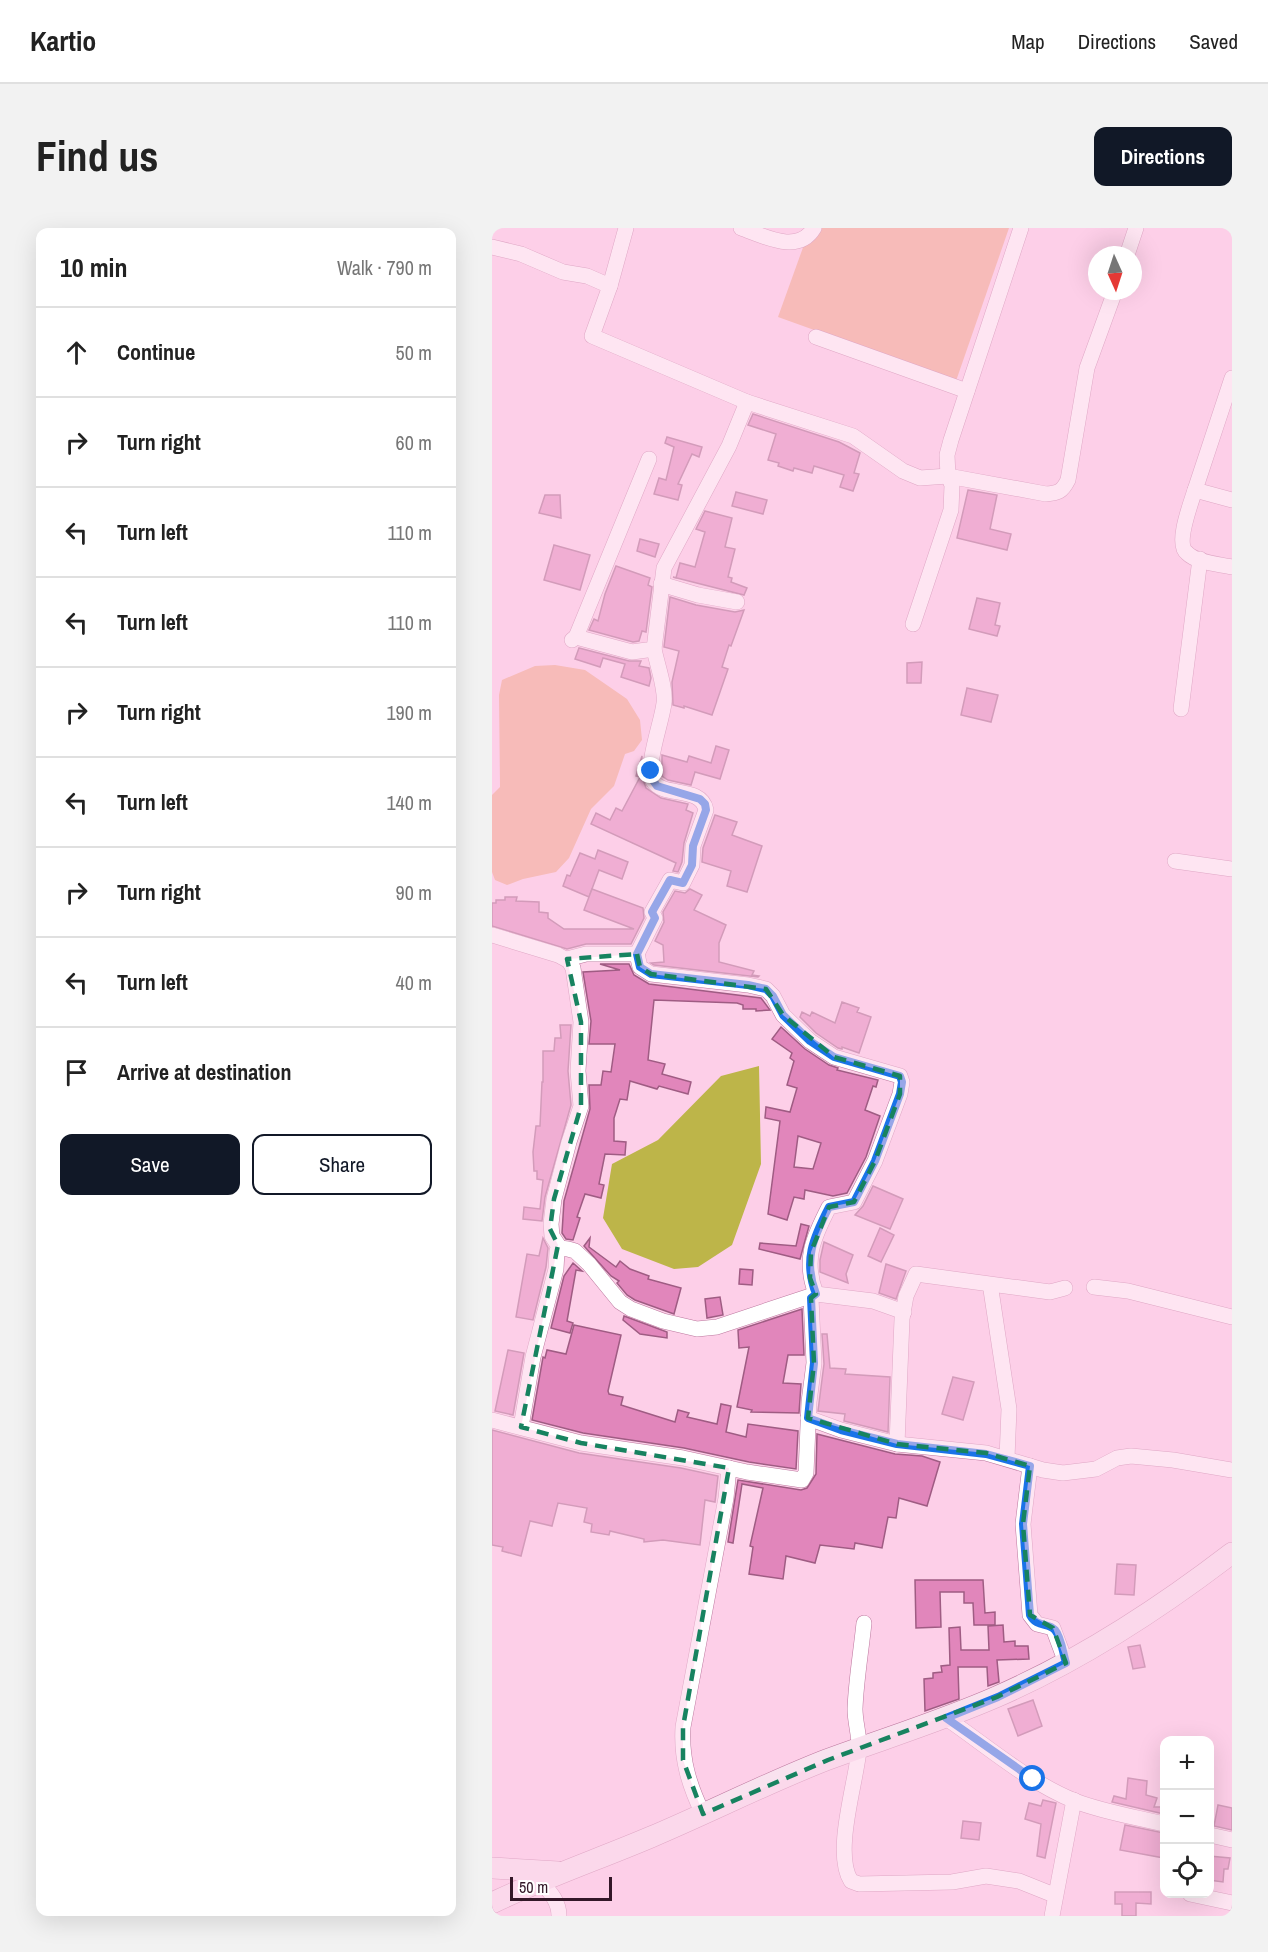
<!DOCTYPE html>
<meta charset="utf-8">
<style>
:root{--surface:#fff;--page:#f2f2f2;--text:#222;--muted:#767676;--line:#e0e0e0;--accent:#111827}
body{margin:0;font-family:"Archivo Narrow",sans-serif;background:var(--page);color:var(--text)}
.controls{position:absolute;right:18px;bottom:18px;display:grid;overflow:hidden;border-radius:12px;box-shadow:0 6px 24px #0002}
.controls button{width:54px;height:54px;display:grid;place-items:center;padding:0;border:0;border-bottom:2px solid var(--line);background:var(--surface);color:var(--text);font:30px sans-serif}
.compass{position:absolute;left:596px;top:18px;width:54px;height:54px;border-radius:50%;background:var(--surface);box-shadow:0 6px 24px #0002;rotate:177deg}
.scale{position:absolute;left:18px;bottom:15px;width:102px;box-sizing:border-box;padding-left:6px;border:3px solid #331728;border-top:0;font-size:16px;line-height:21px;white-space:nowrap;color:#331728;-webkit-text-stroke:4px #fff;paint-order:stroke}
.stop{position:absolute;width:18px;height:18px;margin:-14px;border:4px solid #1a73e8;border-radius:50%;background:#fff}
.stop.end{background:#1a73e8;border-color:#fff;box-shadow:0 2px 6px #0008}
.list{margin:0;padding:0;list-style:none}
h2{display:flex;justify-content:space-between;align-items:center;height:78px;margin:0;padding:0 24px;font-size:26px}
h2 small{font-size:20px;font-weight:400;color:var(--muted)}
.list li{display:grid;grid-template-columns:39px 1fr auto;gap:18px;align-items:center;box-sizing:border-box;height:90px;padding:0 24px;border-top:2px solid var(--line)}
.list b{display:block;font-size:22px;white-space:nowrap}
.list em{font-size:20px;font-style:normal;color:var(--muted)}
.actions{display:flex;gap:12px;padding:18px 24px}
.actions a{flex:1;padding:14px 0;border:2px solid var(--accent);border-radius:12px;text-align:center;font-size:21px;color:var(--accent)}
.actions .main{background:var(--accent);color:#fff}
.icon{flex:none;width:33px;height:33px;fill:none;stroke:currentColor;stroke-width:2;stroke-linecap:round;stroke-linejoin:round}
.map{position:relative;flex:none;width:740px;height:1688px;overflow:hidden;border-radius:12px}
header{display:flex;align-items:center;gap:36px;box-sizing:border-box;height:84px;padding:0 30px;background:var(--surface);border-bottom:2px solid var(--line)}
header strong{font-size:28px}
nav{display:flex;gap:33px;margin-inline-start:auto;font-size:21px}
.intro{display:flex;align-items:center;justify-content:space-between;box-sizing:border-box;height:144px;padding:0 36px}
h1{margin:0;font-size:42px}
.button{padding:15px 27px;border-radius:12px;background:var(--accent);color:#fff;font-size:21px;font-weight:700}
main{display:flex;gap:36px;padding:0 36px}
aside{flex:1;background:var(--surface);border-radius:12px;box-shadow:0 6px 24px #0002}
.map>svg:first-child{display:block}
.green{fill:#efa280}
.water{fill:#bdb549}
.building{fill:#e186bb;stroke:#9f5c83;stroke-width:1.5;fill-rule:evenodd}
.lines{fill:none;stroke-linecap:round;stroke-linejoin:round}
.street-casing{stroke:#bc779e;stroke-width:16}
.secondary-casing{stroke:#bc779e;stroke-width:22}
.street{stroke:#fff;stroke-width:15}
.secondary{stroke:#f9e2ef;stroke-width:21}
.route{stroke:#1a73e8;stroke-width:8}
.marked{fill:none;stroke:#178360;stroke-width:4.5;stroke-dasharray:12 8;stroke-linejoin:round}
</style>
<header>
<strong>Kartio</strong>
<nav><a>Map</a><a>Directions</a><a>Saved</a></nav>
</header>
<div class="intro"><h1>Find us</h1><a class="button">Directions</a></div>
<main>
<aside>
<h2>10 min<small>Walk · 790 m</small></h2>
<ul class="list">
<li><svg class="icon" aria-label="ahead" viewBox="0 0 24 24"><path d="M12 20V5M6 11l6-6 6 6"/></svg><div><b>Continue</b></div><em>50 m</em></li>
<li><svg class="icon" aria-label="right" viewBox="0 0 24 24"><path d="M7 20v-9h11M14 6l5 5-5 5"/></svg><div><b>Turn right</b></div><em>60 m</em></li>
<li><svg class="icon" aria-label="left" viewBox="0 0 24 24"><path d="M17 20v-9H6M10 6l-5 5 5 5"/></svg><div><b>Turn left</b></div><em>110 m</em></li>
<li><svg class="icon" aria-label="left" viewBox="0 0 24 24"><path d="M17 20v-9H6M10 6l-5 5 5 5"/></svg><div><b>Turn left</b></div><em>110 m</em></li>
<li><svg class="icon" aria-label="right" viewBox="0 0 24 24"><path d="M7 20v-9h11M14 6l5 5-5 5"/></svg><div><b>Turn right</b></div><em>190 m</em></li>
<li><svg class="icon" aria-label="left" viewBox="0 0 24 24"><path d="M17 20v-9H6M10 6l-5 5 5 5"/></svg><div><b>Turn left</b></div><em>140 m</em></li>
<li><svg class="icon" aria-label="right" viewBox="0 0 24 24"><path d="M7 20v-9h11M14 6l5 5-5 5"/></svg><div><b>Turn right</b></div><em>90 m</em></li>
<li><svg class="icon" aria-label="left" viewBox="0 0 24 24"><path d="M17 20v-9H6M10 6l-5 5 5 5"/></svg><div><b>Turn left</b></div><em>40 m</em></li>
<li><svg class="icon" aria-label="arrive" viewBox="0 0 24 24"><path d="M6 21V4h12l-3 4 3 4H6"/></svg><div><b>Arrive at destination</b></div></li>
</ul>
<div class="actions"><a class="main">Save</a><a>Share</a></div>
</aside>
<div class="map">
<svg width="740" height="1688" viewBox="0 0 740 1688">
<rect width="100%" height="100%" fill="#fdcfe8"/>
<g class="green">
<polygon points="318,0 517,0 464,153 286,89"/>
<polygon points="63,437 93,442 135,471 148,492 150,512 142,523 133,526 122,558 99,581 77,630 64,644 31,651 15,657 3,652 0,644 0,567 8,559 7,467 10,452 43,438"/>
</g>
<polygon class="water" points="267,838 269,936 240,1017 206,1039 182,1041 130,1021 111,990 120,936 166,912 229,848"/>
<g class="building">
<polygon points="261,186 347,214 368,225 362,245 367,246 361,263 348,259 352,247 322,238 320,245 302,240 301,243 286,238 287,235 276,232 284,206 256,197"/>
<polygon points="175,209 210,219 207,229 200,226 186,256 190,257 186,272 162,266 167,250 174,252 182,219 173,215"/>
<polygon points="476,262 505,267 498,301 519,306 515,322 465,310"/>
<polygon points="244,264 275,272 271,286 240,278"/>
<polygon points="53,267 68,267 69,290 47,285"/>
<polygon points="213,283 240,290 233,319 243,321 236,349 240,350 239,354 255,360 252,367 181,349 184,350 188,335 203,339 213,304 204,301"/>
<polygon points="148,311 167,316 163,329 145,323"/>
<polygon points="62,317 98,327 88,362 52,352"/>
<polygon points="124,338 158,350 156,357 160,359 154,404 150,403 147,413 141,414 97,402 102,391 106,393 113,366"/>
<polygon points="178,369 204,377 243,384 252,382 239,418 237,417 230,439 236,441 220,487 192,478 192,480 181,477 180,454 187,423 172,419"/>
<polygon points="485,370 508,375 503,397 508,398 505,408 477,401"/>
<polygon points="87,420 137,433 149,433 147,438 157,440 159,450 157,458 129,449 133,436 111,430 108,439 83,431"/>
<polygon points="430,434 429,455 415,455 415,435"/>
<polygon points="475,460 506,467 499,494 469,487"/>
<polygon points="224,518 237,522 228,551 203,544 199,557 176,552 170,548 170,527 195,534 197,528 219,535"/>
<polygon points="150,528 149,546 154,560 169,570 196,576 194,582 201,585 192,615 190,634 186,644 181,643 184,635 99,596 104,585 118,592 124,580 130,583 148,549 144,548"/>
<polygon points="223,587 245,594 240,607 270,618 255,664 235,658 239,643 210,634 211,620"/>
<polygon points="106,622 136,634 130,651 107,642 97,669 71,658 75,647 78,648 88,625 103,631"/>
<polygon points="100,661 151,680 152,690 139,716 94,716 75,721 0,698 0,675 4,675 4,672 13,672 13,669 25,669 24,673 47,674 47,684 56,685 56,690 72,701 142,701 92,682"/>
<polygon points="198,661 210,667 202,682 234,697 227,715 227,734 262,743 260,747 267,748 266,749 162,737 159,735 172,734 171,717 163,713 172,694 171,684 183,663 193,665"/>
<polygon points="108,736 137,736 142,747 157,756 269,770 278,782 264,783 264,781 251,781 251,777 245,775 162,772 156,832 173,836 170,846 199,854 196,866 167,858 165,861 138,853 135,872 128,871 122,890 122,913 134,914 133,927 113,926 107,956 112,957 109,970 93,966 85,989 88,990 81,1012 74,1011 70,1005 72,973 98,881 97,857 109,857 111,843 119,844 123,816 97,816 99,793 91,744 128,742"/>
<polygon points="350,774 367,780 365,784 379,789 367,825 350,819 350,821 346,820 324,805 308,789 310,784 318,788 320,784 343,795"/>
<polygon points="68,797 79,797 76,843 79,877 53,969 50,993 31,991 32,979 48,981 51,952 45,951 45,943 42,943 41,924 44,898 48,898 50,854 51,854 51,823 62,823 63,810 69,810"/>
<path d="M289,799L313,821L337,837L346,840L345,842L386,852L384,859L381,858L373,882L388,888L374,929L355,965L341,968L313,962L312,971L302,969L295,992L276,986L288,893L273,890L274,879L298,884L305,860L295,857L302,833L298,830L300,825L280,811ZM306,908L329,915L321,941L302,939Z"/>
<polygon points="381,958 411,971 398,1001 363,987 371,978"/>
<polygon points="309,996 317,998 308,1031 267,1021 268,1015 304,1018"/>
<polygon points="388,1000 402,1007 389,1034 376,1028"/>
<polygon points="51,1010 56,1020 54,1039 41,1092 24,1089 35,1026 47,1028"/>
<polygon points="98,1010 97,1019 124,1039 128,1033 138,1041 157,1048 156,1051 189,1060 182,1086 143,1072 135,1067 125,1055 127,1053 119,1048 92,1018"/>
<polygon points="332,1014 361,1027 354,1046 356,1055 328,1044 328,1032"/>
<polygon points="81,1035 90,1043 84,1042 75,1093 81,1095 78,1105 59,1100 72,1048"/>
<polygon points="394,1036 414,1043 404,1071 387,1065"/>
<polygon points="248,1041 261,1042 260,1057 247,1056"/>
<polygon points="228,1069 231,1087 215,1090 213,1071"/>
<polygon points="310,1081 312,1127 296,1127 291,1155 309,1156 307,1185 259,1184 260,1182 245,1179 257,1119 247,1120 246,1102"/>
<polygon points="132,1088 175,1104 175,1110 148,1106 131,1092"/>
<polygon points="82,1097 129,1107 116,1163 117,1166 131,1169 129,1177 183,1194 186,1182 197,1185 195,1189 225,1196 229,1176 239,1178 234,1204 254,1209 256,1196 306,1203 304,1241 257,1234 192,1220 91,1205 40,1192 51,1129 53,1130 55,1122 74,1126"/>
<polygon points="330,1106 335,1106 338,1140 354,1141 353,1146 398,1149 396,1204 352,1193 353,1186 326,1183 332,1136"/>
<polygon points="16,1122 32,1125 21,1187 3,1183"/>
<polygon points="461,1149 482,1154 471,1192 450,1186"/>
<polygon points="0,1202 87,1225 189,1240 226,1248 223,1274 213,1272 208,1317 171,1312 152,1314 152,1311 118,1303 117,1307 99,1304 100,1296 92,1294 95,1280 66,1275 60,1298 38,1293 29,1328 10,1323 11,1319 0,1317"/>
<polygon points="325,1206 403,1226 430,1228 448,1234 435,1278 407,1270 404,1290 396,1289 390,1320 363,1315 362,1321 328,1317 323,1335 294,1328 291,1351 257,1346 261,1319 258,1318 271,1260 250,1256 241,1315 236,1314 246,1252 309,1262 315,1260 324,1246"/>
<polygon points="625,1336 644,1337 642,1367 623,1366"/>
<polygon points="423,1352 491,1352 493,1385 503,1384 503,1397 482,1397 481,1375 472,1375 472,1364 448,1364 449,1399 424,1400"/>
<polygon points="511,1397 512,1414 523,1413 523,1418 536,1418 537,1431 505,1432 507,1454 496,1458 495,1439 466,1439 467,1471 433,1483 432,1451 441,1450 441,1445 450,1444 449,1438 458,1437 457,1400 468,1399 469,1422 497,1422 496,1398"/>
<polygon points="648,1417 653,1439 641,1441 636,1419"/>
<polygon points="541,1472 550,1498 526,1508 516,1481"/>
<polygon points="636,1550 655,1553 654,1567 665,1570 662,1579 672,1579 672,1586 620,1574 622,1568 634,1571"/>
<polygon points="551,1572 564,1575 553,1630 545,1628 549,1596 533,1591 537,1575 549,1578"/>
<polygon points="726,1577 740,1580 740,1602 722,1598"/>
<polygon points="471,1593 489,1595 487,1612 469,1610"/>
<polygon points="633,1597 672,1605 672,1630 628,1622"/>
<polygon points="717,1628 738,1630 736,1641 732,1641 731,1654 717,1652"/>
<polygon points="623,1664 659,1664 659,1676 644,1675 644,1688 630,1688 630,1676 623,1676"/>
</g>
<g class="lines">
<g class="street-casing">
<g id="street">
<path d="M249,0C272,8 306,27 322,0"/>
<polyline points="0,19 29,26 71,44 95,48 118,58 134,0"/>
<polyline points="635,27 644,0"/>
<polyline points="118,58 100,108 255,174"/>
<polyline points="324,109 475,163"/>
<polyline points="740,150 703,262 740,272"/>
<path d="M703,262C699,275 683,316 695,325C705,335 727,336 740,339"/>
<polyline points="169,356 206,367 245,374"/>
<polyline points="421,396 459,282 460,257 456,248 455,227 459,212 529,0"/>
<polyline points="84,409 157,231"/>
<path d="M80,412L84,409L140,424L162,421L172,340L237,218L255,174L361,208L411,243L428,250L456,248L554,266C566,265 570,264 576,252L595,140L623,63"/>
<polyline points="689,481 708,331"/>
<polyline points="683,633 740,641"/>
<polyline points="0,707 66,727 77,733 81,740 89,794 86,843 89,878 77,914 62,971 59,996 60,1008 68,1020"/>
<path d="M75,731L94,726H145L163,690L160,684L178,652L191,655L200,637L201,618L214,582C209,557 171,570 161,553C153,537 170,494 172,475C174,461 165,436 162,421"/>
<polyline points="602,1059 636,1063 740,1089"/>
<polyline points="499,1062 517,1181 515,1230"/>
<polyline points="316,1190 349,1202 405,1216 494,1225 551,1242 571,1245 604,1241 625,1230 639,1228 681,1232 740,1242"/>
<path d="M0,1192L89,1215L191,1230L255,1244L310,1252L314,1245L317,1174L322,1135L319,1070L324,1066C311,1032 321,1010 337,979L362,974L383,933L408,866L410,854L408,848L342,829L318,813L291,787L281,768L274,761L256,757L159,746L148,739L145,726"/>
<polyline points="29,1199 41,1129 64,1041 65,1023 68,1020 76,1021 83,1023 97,1036 128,1074 139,1081 171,1093 205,1101 225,1099 324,1066 381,1073 412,1084"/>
<polyline points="405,1216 410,1091 414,1068 424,1046 558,1064 573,1060"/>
<polyline points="538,1238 531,1296 538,1387 545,1396 561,1400 574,1435"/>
<path d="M372,1395C369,1424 364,1453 363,1481C363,1495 368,1509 367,1522C364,1555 341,1625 359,1653L367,1656L460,1654L494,1648L527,1653L562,1667"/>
<path d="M454,1490C495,1518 536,1554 583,1573C611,1584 643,1589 672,1596"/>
<path d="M211,1586C197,1557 189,1531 191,1499L234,1270L237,1240"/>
<polyline points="718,1607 740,1612"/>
<path d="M49,1654C58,1664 67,1673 67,1688"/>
<polyline points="698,1666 740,1675"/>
<polyline points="560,1688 582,1572"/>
</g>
</g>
<g class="secondary-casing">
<g id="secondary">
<polyline points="0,1640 66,1644"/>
<path d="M0,1675C52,1650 107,1631 159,1609C218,1584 275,1555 334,1532C391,1511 449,1493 504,1469C589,1432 667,1381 740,1325"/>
</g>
</g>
<use href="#street" class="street"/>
<use href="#secondary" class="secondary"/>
</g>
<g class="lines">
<path class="route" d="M159,543L160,551L165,558L208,571L213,576L214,582L201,618L200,637L191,655L178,652L160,684L163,690L145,726L148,739L159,746L256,757L274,761L281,768L291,787L318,813L342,829L408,848L410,854L408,866L383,933L362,974L337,979C321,1010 311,1033 324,1066L319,1070L322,1135L316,1190L349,1202L405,1216L494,1226L538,1238L531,1296L538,1387C545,1400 556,1394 563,1402C569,1409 571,1425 574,1435L506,1469L454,1490L541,1551"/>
</g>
<path d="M0 0H740V1688H0ZM145,726L148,739L159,746L274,761L291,787L342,829L408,848V866L383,933L362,974L337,979L319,1024L318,1050L324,1066L319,1070L322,1135L316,1190L405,1216L494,1225L538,1238L531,1296L538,1387L561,1400L574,1435L505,1469L336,1532L211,1586L191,1532V1499L237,1240L89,1215L29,1199L66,1017L58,1001L62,971L89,878V794L75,731Z" fill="#fdcfe8" fill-opacity=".55" fill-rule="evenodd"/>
<path class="marked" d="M145,726L148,739L159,746L274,761L291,787L342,829L408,848V866L383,933L362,974L337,979L319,1024L318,1050L324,1066L319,1070L322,1135L316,1190L405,1216L494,1225L538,1238L531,1296L538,1387L561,1400L574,1435L505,1469L336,1532L211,1586L191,1532V1499L237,1240L89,1215L29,1199L66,1017L58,1001L62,971L89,878V794L75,731Z"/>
</svg>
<div class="controls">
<button>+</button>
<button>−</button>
<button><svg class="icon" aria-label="locate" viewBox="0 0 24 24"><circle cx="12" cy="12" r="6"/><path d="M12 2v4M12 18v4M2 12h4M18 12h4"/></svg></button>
</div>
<svg class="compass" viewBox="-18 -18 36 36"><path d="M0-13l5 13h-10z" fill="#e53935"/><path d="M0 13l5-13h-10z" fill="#767676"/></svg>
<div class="scale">50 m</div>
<div class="stop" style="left:541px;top:1551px"></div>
<div class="stop end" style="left:159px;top:543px"></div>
</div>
</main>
